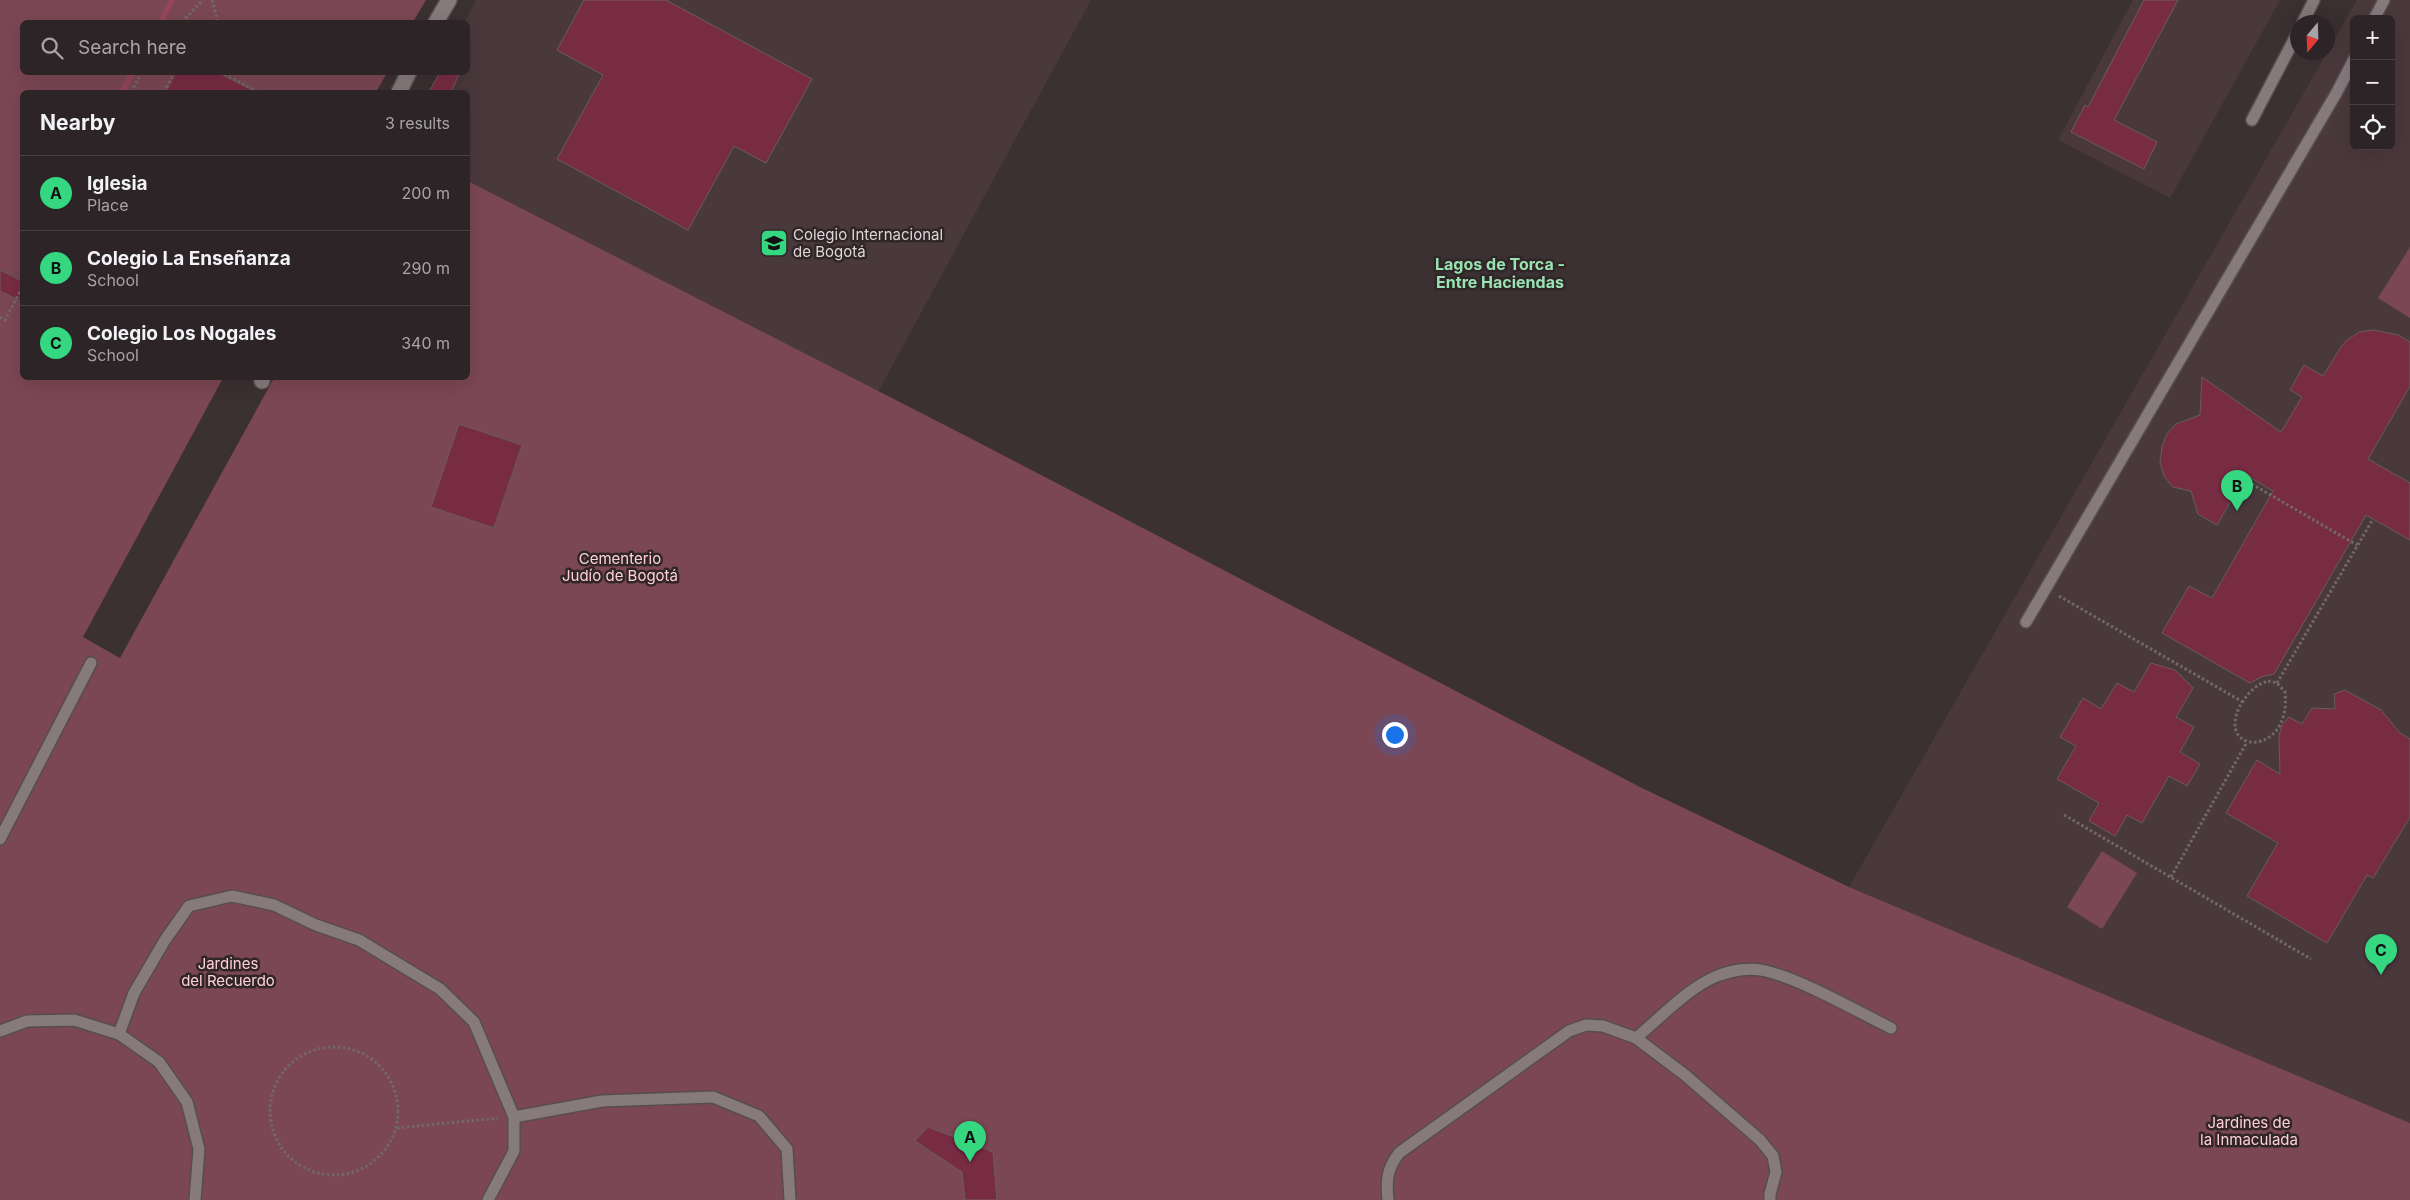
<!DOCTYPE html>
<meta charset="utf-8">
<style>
:root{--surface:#2c2426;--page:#383032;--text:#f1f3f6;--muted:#a6a4a7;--line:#484143;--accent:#35d881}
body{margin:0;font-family:Inter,sans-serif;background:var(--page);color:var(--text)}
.controls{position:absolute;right:15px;top:15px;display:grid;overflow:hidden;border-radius:8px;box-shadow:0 5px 20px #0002}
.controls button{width:45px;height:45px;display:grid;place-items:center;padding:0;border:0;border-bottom:1px solid var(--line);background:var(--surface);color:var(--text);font:25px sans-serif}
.compass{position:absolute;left:2290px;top:15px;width:45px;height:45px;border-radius:50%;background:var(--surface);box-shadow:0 5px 20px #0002;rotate:199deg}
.you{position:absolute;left:1394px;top:734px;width:18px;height:18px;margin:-12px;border:4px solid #fff;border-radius:50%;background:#1a73e8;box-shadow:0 0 0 8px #1a73e833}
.badge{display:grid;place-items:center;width:32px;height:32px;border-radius:50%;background:var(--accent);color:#111;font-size:16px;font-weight:700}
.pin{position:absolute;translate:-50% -41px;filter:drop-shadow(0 1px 2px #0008)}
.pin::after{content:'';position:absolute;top:26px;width:18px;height:15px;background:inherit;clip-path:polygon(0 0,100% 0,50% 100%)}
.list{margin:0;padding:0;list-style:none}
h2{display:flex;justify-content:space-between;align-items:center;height:65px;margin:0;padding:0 20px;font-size:21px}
h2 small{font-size:16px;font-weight:400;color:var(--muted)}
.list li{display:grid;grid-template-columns:32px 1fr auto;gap:15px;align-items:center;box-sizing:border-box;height:75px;padding:0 20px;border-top:1px solid var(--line)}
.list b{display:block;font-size:19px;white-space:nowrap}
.list p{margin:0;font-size:16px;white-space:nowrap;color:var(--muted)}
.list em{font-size:16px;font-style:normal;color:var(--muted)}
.icon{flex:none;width:28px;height:28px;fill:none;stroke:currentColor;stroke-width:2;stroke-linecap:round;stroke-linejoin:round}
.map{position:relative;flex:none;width:2410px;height:1200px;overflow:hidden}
.search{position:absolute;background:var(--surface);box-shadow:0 5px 20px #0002;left:20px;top:20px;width:450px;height:55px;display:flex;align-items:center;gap:12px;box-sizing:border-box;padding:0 18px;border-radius:8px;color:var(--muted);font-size:19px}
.panel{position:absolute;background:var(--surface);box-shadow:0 5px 20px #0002;left:20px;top:90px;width:450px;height:290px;border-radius:8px}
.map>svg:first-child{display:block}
.built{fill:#4a393c;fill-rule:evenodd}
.green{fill:#7b4754}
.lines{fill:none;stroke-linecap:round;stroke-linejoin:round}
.stream{stroke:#95465c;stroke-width:6}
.building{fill:#782c43;stroke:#685c5f}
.lane-casing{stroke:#564d4f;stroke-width:14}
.street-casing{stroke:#564d4f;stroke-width:18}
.path{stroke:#72686a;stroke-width:3;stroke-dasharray:2.5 2.5;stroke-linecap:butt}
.lane{stroke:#867a7c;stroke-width:11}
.street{stroke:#867a7c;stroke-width:15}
.labels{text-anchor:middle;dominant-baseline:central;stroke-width:5;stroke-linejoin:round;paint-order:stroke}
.poi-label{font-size:15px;fill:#ddd6d7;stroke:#302628;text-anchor:start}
.park-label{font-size:15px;fill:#ffcfd9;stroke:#302628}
.neighbourhood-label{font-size:16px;font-weight:bold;fill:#99e2b1;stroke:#302628}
</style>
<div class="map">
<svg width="2410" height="1200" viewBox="0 0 2410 1200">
<rect width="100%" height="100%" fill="#3b3032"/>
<g class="built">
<polygon points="476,0 1091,0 878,392 468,181 468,92 429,92 440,73 468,72 468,22 465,22"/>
<polygon points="2133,0 2280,0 2170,198 2058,140"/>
<path d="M2357,0H2410V1123L1849,887ZM2354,19H2391V146H2354Z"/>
</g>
<g class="green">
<polygon points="0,0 426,0 413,22 22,22 22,72 387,73 376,92 22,92 22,378 223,378 83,637 120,658 274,378 468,378 468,181 970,438 1642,788 1849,887 2410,1123 2410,1200 0,1200"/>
<polygon points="2410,247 2410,318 2378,298"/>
<polygon points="2102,851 2137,873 2102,929 2067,907"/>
</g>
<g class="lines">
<g class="stream">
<polyline points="161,22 172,0"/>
<polyline points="122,92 133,72"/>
</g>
</g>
<g class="building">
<polygon points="584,0 666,0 812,79 766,163 734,146 688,230 557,159 603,75 557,50"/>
<polygon points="2144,0 2178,0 2114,120 2157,142 2144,169 2071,132 2085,105 2088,107"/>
<polygon points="176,72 217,72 256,92 166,92"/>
<polygon points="440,72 460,72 451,92 429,92"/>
<polygon points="0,270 22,281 22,302 0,291"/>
<polygon points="2374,330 2398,335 2410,342 2410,386 2368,459 2410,483 2410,540 2366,515 2274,674 2261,677 2250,683 2162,633 2189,586 2212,598 2273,491 2246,475 2217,525 2198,514 2191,491 2173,487 2164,476 2160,462 2162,447 2167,434 2176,424 2200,415 2202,377 2281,432 2302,397 2290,390 2304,365 2323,376 2341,347 2347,340 2359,332"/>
<polygon points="459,424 522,445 494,528 431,507"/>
<polygon points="2151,663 2175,670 2193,688 2176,717 2194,727 2180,752 2200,764 2187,786 2169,776 2142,823 2127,815 2115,836 2089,821 2099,803 2057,779 2076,746 2060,737 2083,698 2101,709 2117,683 2134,692"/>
<polygon points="2345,690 2381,710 2399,732 2410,739 2410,817 2373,878 2367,875 2327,943 2247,896 2278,843 2226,813 2257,760 2280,774 2279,736 2282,725 2289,717 2302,724 2312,708 2335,709 2334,694"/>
<polygon points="928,1127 993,1152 997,1200 965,1200 962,1172 915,1141"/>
</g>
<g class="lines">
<g class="lane-casing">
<g id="lane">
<polyline points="2374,19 2384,0"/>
<polyline points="2303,22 2314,0"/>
<polyline points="2252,120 2298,32"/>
<polyline points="2026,622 2337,92 2354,59"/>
<polyline points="0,839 91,663"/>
<polyline points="0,1031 27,1021 74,1020 119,1034 159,1062 187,1102 199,1149 195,1200"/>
<polyline points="119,1034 134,993 165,940 189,906 232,896 274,905 316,925 359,940 440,989 474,1022 514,1117 514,1151 488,1200"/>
<path d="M1636,1038C1659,1019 1689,987 1717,976C1732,970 1751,967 1766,971C1805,981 1854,1010 1891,1028"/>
<polyline points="514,1117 602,1101 713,1097 759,1116 787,1149 790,1200"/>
<path d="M1388,1200C1386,1180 1387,1169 1399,1153L1569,1031L1586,1025L1603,1026L1636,1038L1685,1075L1760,1140L1773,1156L1776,1172L1770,1194V1200"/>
</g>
</g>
<g class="street-casing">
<g id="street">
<polyline points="436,22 449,0"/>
<polyline points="399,92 409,72"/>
<polyline points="262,378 262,381"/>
</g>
</g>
<g class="path">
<polyline points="212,0 218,22"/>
<polyline points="182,22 203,0"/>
<polyline points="220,72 258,92"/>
<polyline points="131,92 142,72"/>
<polyline points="164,92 175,72"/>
<polyline points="0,317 5,320 22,288"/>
<polyline points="2243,479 2357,545"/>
<polyline points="2059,596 2243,702"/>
<path d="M2268,681L2277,683L2285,692C2292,758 2215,755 2240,706C2247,694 2255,685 2268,681Z"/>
<polyline points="2277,683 2373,519"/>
<polyline points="2064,815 2311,959"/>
<polyline points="2171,877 2247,742"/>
<circle cx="334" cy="1111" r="64"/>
<polyline points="397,1128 498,1118"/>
</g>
<use href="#lane" class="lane"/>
<use href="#street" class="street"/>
</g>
<defs>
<g id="school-square" transform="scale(1.4375)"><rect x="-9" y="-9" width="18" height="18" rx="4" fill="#35d881" stroke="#302628"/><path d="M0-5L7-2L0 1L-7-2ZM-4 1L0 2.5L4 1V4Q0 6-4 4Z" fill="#111"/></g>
</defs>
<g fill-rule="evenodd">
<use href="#school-square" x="774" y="243"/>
</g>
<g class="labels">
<g class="poi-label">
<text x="793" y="234">Colegio Internacional<tspan x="793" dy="17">de Bogotá</tspan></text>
</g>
<g class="park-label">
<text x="620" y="558">Cementerio<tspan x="620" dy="17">Judío de Bogotá</tspan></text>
<text x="228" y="963">Jardines<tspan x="228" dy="17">del Recuerdo</tspan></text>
<text x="2249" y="1122">Jardines de<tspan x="2249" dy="17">la Inmaculada</tspan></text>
</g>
<g class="neighbourhood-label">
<text x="1500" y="264">Lagos de Torca -<tspan x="1500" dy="18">Entre Haciendas</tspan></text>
</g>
</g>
</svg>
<div class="controls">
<button>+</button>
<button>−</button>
<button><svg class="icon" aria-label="locate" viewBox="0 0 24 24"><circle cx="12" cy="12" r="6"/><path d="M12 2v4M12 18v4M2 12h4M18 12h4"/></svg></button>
</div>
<svg class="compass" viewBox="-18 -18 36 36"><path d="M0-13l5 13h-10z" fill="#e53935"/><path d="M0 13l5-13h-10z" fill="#a6a4a7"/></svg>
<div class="you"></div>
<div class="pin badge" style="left:970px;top:1162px">A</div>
<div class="pin badge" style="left:2237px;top:511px">B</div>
<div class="pin badge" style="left:2381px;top:975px">C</div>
<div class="search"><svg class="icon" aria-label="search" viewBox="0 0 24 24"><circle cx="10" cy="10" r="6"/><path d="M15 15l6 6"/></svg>Search here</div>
<section class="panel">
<h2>Nearby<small>3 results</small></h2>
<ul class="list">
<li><span class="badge">A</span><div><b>Iglesia</b><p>Place</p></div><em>200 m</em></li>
<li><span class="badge">B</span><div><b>Colegio La Enseñanza</b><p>School</p></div><em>290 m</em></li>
<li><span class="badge">C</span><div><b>Colegio Los Nogales</b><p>School</p></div><em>340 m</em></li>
</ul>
</section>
</div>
